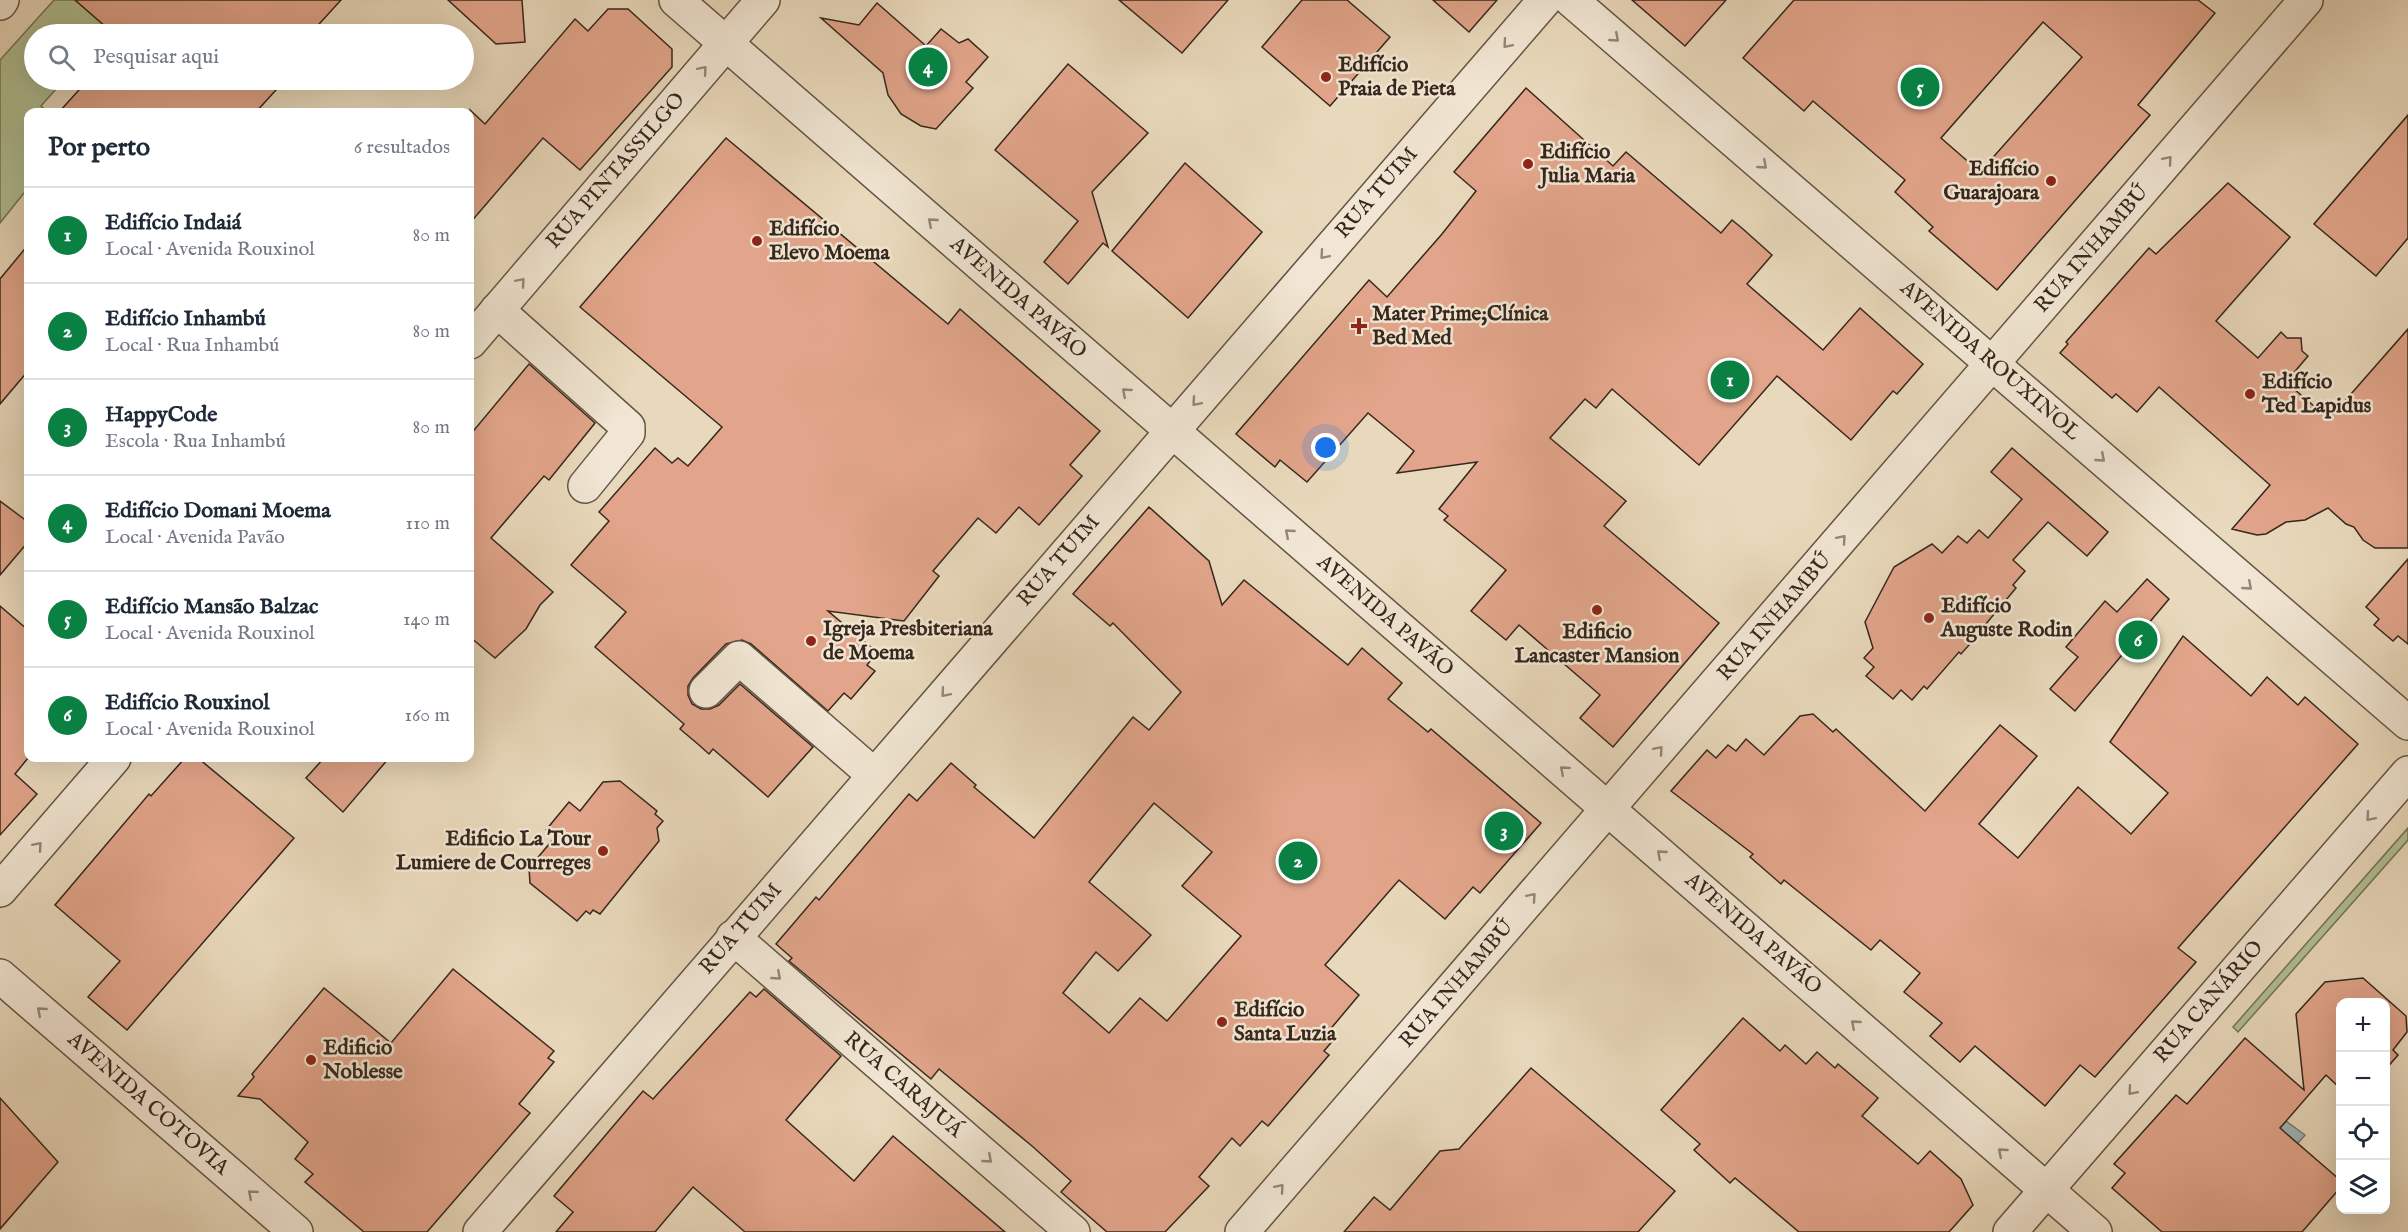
<!DOCTYPE html>
<html lang="pt">
<meta charset="utf-8">
<style>
:root{--surface:#fff;--page:#f2f2f3;--text:#1f2937;--muted:#747a83;--line:#e0e1e3;--accent:#0b8043}
body{margin:0;font-family:"IM FELL English",serif;background:var(--page);color:var(--text)}
.controls{position:absolute;right:18px;bottom:18px;display:grid;overflow:hidden;border-radius:12px;box-shadow:0 6px 24px #0002}
.controls button{width:54px;height:54px;display:grid;place-items:center;padding:0;border:0;border-bottom:2px solid var(--line);background:var(--surface);color:var(--text);font:30px sans-serif}
.you{position:absolute;left:1326px;top:448px;width:21px;height:21px;margin:-15px;border:4px solid #fff;border-radius:50%;background:#1a73e8;box-shadow:0 0 0 9px #1a73e833}
.badge{display:grid;place-items:center;width:39px;height:39px;border-radius:50%;background:var(--accent);color:#fff;font-size:20px;font-weight:700}
.pin{position:absolute;translate:-50% -50%;border:3px solid #fff;box-shadow:0 2px 6px #0006}
.list{margin:0;padding:0;list-style:none}
h2{display:flex;justify-content:space-between;align-items:center;height:78px;margin:0;padding:0 24px;font-size:26px}
h2 small{font-size:20px;font-weight:400;color:var(--muted)}
.list li{display:grid;grid-template-columns:39px 1fr auto;gap:18px;align-items:center;box-sizing:border-box;height:96px;padding:0 24px;border-top:2px solid var(--line)}
.list b{display:block;font-size:22px;white-space:nowrap}
.list p{margin:0;font-size:20px;white-space:nowrap;color:var(--muted)}
.list em{font-size:20px;font-style:normal;color:var(--muted)}
.icon{flex:none;width:33px;height:33px;fill:none;stroke:currentColor;stroke-width:2;stroke-linecap:round;stroke-linejoin:round}
.map{position:relative;flex:none;width:2408px;height:1232px;overflow:hidden}
.search{position:absolute;background:var(--surface);box-shadow:0 6px 24px #0002;left:24px;top:24px;width:450px;height:66px;display:flex;align-items:center;gap:15px;box-sizing:border-box;padding:0 21px;border-radius:33px;color:var(--muted);font-size:22px}
.panel{position:absolute;background:var(--surface);box-shadow:0 6px 24px #0002;left:24px;top:108px;width:450px;height:654px;border-radius:12px}
.map>svg:first-child{display:block}
.green{fill:#b1c094;stroke:#747458;stroke-width:1.5}
.water{fill:#9eb7bd;stroke:#747d7d;stroke-width:1.5}
.building{fill:#e2a58b;stroke:#36271d;stroke-width:1.5;fill-rule:evenodd}
.lines{fill:none;stroke-linecap:round;stroke-linejoin:round}
.minor-casing{stroke:#635445;stroke-width:36}
.minor{stroke:#f1e6d3;stroke-width:33}
.oneway{stroke:#948678}
.poi-dot{fill:#8f2418;stroke:#f1e6d3;stroke-width:2}
.labels{text-anchor:middle;dominant-baseline:central;stroke-width:5;stroke-linejoin:round;paint-order:stroke}
.poi-label{font-size:21px;font-weight:bold;fill:#36271d;stroke:#f1e6d3;text-anchor:start}
.street-label{font-size:21px;fill:#36271d;stroke:#f1e6d3}
</style>
<div class="map">
<svg width="2408" height="1232" viewBox="0 0 2408 1232">
<rect width="100%" height="100%" fill="#e9d9bc"/>
<filter id="stains"><feTurbulence type="fractalNoise" baseFrequency=".00333" numOctaves="4"/><feColorMatrix values="0 0 0 0 .2 0 0 0 0 .09 0 0 0 0 .02 0 0 0 .5 -.17"/></filter>
<radialGradient id="worn" r=".72"><stop offset=".6" stop-color="#630" stop-opacity="0"/><stop offset="1" stop-color="#630" stop-opacity=".3"/></radialGradient>
<g class="green">
<polygon points="54,0 75,0 108,29 103,34 34,34 34,80 64,80 41,106 48,112 28,112 28,188 0,223 0,60"/>
<polygon points="2408,828 2408,840 2238,1032 2233,1027"/>
</g>
<polygon class="water" points="2286,1121 2305,1135 2283,1160 2265,1145"/>
<g class="building">
<polygon points="75,0 341,0 310,34 114,34"/>
<polygon points="448,0 522,0 525,42 496,44"/>
<polygon points="1119,0 1228,0 1182,53"/>
<polygon points="1302,0 1347,0 1390,37 1330,106 1262,47"/>
<polygon points="1433,0 1497,0 1469,32"/>
<polygon points="1632,0 1726,0 1685,46"/>
<path d="M1794,0H2198L2215,13L2138,105L2150,115L1997,290L1929,231L1933,227L1895,192L1905,180L1813,101L1804,111L1743,58ZM2043,22L2082,57L1980,172L1941,138Z"/>
<polygon points="877,3 926,46 941,29 959,43 968,39 988,57 966,82 973,88 936,129 921,126 901,114 888,95 883,73 821,18 859,25"/>
<polygon points="608,9 628,9 672,49 672,67 580,170 543,138 470,223 470,110 485,124 575,19 588,31"/>
<polygon points="1068,64 1148,133 1092,192 1108,247 1103,243 1068,284 1044,262 1078,221 995,150"/>
<polygon points="88,80 285,80 256,112 59,112"/>
<polygon points="1526,88 1613,166 1626,152 1721,233 1732,220 1743,229 1772,255 1747,284 1823,350 1860,308 1923,364 1897,394 1893,391 1851,440 1777,376 1699,465 1612,389 1596,408 1585,399 1550,438 1626,501 1604,526 1719,623 1613,747 1580,718 1600,695 1519,625 1506,640 1471,611 1506,570 1444,520 1448,516 1439,509 1477,462 1397,473 1414,451 1368,413 1307,482 1280,460 1275,467 1236,434 1369,280 1387,297 1442,234 1476,191 1454,172"/>
<polygon points="2408,115 2408,238 2376,276 2314,224"/>
<polygon points="726,138 948,324 960,309 1100,431 1070,465 1082,476 1039,525 1019,507 996,533 978,518 933,571 939,576 904,621 828,611 877,652 867,665 875,671 851,699 844,693 828,711 751,644 742,640 726,644 693,678 688,686 688,695 692,704 701,709 710,709 719,705 740,684 813,747 768,797 713,749 709,754 699,745 680,729 684,724 595,647 626,612 571,565 609,521 599,512 655,448 672,463 678,458 688,466 722,427 580,307"/>
<polygon points="1185,163 1262,232 1188,318 1112,251"/>
<polygon points="2228,183 2290,237 2216,321 2258,358 2281,332 2287,338 2301,338 2302,351 2308,356 2286,382 2329,419 2408,329 2408,548 2375,548 2363,540 2354,527 2346,524 2328,508 2305,520 2286,522 2266,534 2257,535 2232,529 2270,485 2159,387 2137,412 2116,394 2112,398 2060,353 2068,344 2066,342 2149,248 2156,254"/>
<polygon points="28,245 28,371 0,404 0,279"/>
<polygon points="529,364 595,423 549,480 544,476 491,538 553,592 540,605 526,629 495,658 470,637 470,435"/>
<polygon points="2012,448 2108,532 2087,556 2048,522 2013,560 2025,571 2013,585 2016,588 1985,625 1986,626 1961,654 1959,652 1927,689 1924,686 1912,700 1901,690 1893,699 1866,676 1874,667 1864,658 1873,648 1865,622 1894,567 1932,544 1942,553 1958,536 1967,543 1979,530 1988,538 2022,499 1991,472"/>
<polygon points="0,501 28,522 28,542 0,575"/>
<path d="M1149,507L1209,561L1222,605L1244,580L1348,665L1362,648L1402,683L1388,699L1428,732L1431,729L1541,823L1480,893L1473,887L1445,919L1399,880L1325,965L1359,995L1328,1032L1335,1038L1324,1051L1329,1055L1268,1126L1262,1121L1240,1146L1232,1138L1199,1177L1209,1186L1165,1232H1107L1061,1192L1071,1181L1032,1146L939,1069L931,1079L789,961L792,958L776,944L816,897L819,900L909,794L917,801L951,763L976,785L974,787L1034,838L1133,717L1149,730L1181,692L1113,623L1110,626L1073,594ZM1154,803L1212,852L1182,886L1241,936L1167,1021L1140,998L1109,1033L1063,993L1096,952L1118,971L1151,935L1089,882Z"/>
<polygon points="2408,559 2408,644 2398,636 2393,641 2374,625 2379,619 2366,607"/>
<polygon points="2147,579 2169,599 2075,711 2050,689 2078,657 2066,647 2105,601 2117,612"/>
<polygon points="0,606 28,630 28,758 15,774 37,794 0,835"/>
<polygon points="2183,636 2251,696 2267,677 2298,705 2305,697 2358,744 2178,948 2196,962 2095,1077 2080,1065 2045,1106 1975,1046 1960,1062 1930,1036 1942,1023 1904,992 1920,973 1880,940 1871,950 1784,880 1781,884 1750,857 1753,854 1671,791 1707,750 1716,758 1728,745 1736,751 1746,739 1764,755 1800,716 1813,714 1833,732 1836,729 1925,811 2000,725 2037,756 1979,824 2018,858 2078,787 2131,834 2168,793 2110,742"/>
<polygon points="185,758 198,758 294,838 127,1030 88,997 120,961 55,905 149,794 151,796"/>
<polygon points="324,758 389,758 343,812 306,778"/>
<polygon points="620,781 657,811 655,814 663,821 657,828 659,841 600,914 593,910 590,914 586,911 577,921 530,883 529,868 555,837 546,830 569,802 580,811 603,782"/>
<polygon points="453,969 554,1051 548,1058 554,1062 519,1104 530,1113 427,1232 364,1232 305,1182 313,1174 295,1159 308,1142 260,1099 238,1096 254,1077 252,1074 324,988 391,1043"/>
<polygon points="2363,978 2406,1016 2407,1032 2393,1050 2398,1055 2385,1070 2385,1002 2340,1002 2340,1088 2326,1075 2280,1128 2340,1180 2340,1188 2302,1232 2162,1232 2112,1188 2125,1173 2114,1164 2176,1095 2187,1104 2245,1038 2304,1090 2296,1014 2325,982"/>
<polygon points="764,989 841,1056 786,1120 854,1181 893,1136 1005,1232 745,1232 693,1187 655,1232 556,1232 573,1212 554,1196 643,1091 653,1099 750,992 756,997"/>
<polygon points="1743,1018 1780,1051 1785,1045 1806,1064 1817,1052 1835,1068 1838,1064 1878,1098 1862,1116 1918,1164 1930,1151 1961,1179 1973,1205 1949,1232 1799,1232 1735,1178 1730,1183 1694,1150 1700,1144 1661,1110"/>
<polygon points="1531,1068 1675,1191 1638,1232 1344,1232 1374,1197 1390,1210 1440,1151 1459,1149"/>
<polygon points="0,1098 58,1162 0,1229"/>
</g>
<g class="lines">
<g class="minor-casing">
<g id="minor">
<polyline points="676,0 2095,1232"/>
<polyline points="1571,0 2408,723"/>
<polyline points="0,3 2,0"/>
<polyline points="497,310 628,427 628,433 585,486"/>
<polyline points="470,342 763,0"/>
<polyline points="706,691 739,658 874,775"/>
<polyline points="0,890 114,758"/>
<polyline points="733,937 1073,1232"/>
<polyline points="0,976 296,1232"/>
<polyline points="480,1232 1545,0"/>
<polyline points="1242,1232 2306,0"/>
<polyline points="2010,1232 2408,773"/>
</g>
</g>
<use href="#minor" class="minor"/>
</g>
<defs><path id="oneway-chevron" d="M-2-3.5L2.5 0L-2 3.5" fill="none" stroke-width="1.6" stroke-linecap="round" stroke-linejoin="round" transform="scale(1.5)"/></defs>
<g class="oneway">
<use href="#oneway-chevron" transform="translate(1615 38) rotate(41)"/>
<use href="#oneway-chevron" transform="translate(1507 44) rotate(131)"/>
<use href="#oneway-chevron" transform="translate(703 70) rotate(-49)"/>
<use href="#oneway-chevron" transform="translate(2168 160) rotate(-49)"/>
<use href="#oneway-chevron" transform="translate(1763 165) rotate(41)"/>
<use href="#oneway-chevron" transform="translate(932 222) rotate(-139)"/>
<use href="#oneway-chevron" transform="translate(1324 255) rotate(131)"/>
<use href="#oneway-chevron" transform="translate(521 282) rotate(-49)"/>
<use href="#oneway-chevron" transform="translate(1126 392) rotate(-139)"/>
<use href="#oneway-chevron" transform="translate(1196 402) rotate(131)"/>
<use href="#oneway-chevron" transform="translate(2101 458) rotate(41)"/>
<use href="#oneway-chevron" transform="translate(1289 533) rotate(-139)"/>
<use href="#oneway-chevron" transform="translate(1842 539) rotate(-49)"/>
<use href="#oneway-chevron" transform="translate(2248 586) rotate(41)"/>
<use href="#oneway-chevron" transform="translate(945 693) rotate(131)"/>
<use href="#oneway-chevron" transform="translate(1659 750) rotate(-49)"/>
<use href="#oneway-chevron" transform="translate(1564 770) rotate(-139)"/>
<use href="#oneway-chevron" transform="translate(2370 817) rotate(131)"/>
<use href="#oneway-chevron" transform="translate(38 846) rotate(-49)"/>
<use href="#oneway-chevron" transform="translate(1661 854) rotate(-139)"/>
<use href="#oneway-chevron" transform="translate(1532 897) rotate(-49)"/>
<use href="#oneway-chevron" transform="translate(777 976) rotate(41)"/>
<use href="#oneway-chevron" transform="translate(41 1011) rotate(-139)"/>
<use href="#oneway-chevron" transform="translate(1855 1024) rotate(-139)"/>
<use href="#oneway-chevron" transform="translate(2132 1091) rotate(131)"/>
<use href="#oneway-chevron" transform="translate(2002 1152) rotate(-139)"/>
<use href="#oneway-chevron" transform="translate(988 1159) rotate(41)"/>
<use href="#oneway-chevron" transform="translate(1280 1188) rotate(-49)"/>
<use href="#oneway-chevron" transform="translate(252 1194) rotate(-139)"/>
</g>
<g class="poi-dot">
<circle cx="1326" cy="77" r="6"/>
<circle cx="1528" cy="164" r="6"/>
<circle cx="2051" cy="181" r="6"/>
<circle cx="757" cy="241" r="6"/>
<path d="M1356 317h6v6h6v6h-6v6h-6v-6h-6v-6h6z"/>
<circle cx="2250" cy="394" r="6"/>
<circle cx="1597" cy="610" r="6"/>
<circle cx="1929" cy="618" r="6"/>
<circle cx="811" cy="641" r="6"/>
<circle cx="603" cy="851" r="6"/>
<circle cx="1222" cy="1022" r="6"/>
<circle cx="311" cy="1060" r="6"/>
</g>
<g class="labels">
<g class="poi-label">
<text x="1338" y="65">Edifício<tspan x="1338" dy="24">Praia de Pieta</tspan></text>
<text x="1540" y="152">Edifício<tspan x="1540" dy="24">Julia Maria</tspan></text>
<text x="2039" y="169" text-anchor="end">Edifício<tspan x="2039" dy="24">Guarajoara</tspan></text>
<text x="769" y="229">Edifício<tspan x="769" dy="24">Elevo Moema</tspan></text>
<text x="1372" y="314">Mater Prime;Clínica<tspan x="1372" dy="24">Bed Med</tspan></text>
<text x="2262" y="382">Edifício<tspan x="2262" dy="24">Ted Lapidus</tspan></text>
<text x="1941" y="606">Edifício<tspan x="1941" dy="24">Auguste Rodin</tspan></text>
<text x="823" y="629">Igreja Presbiteriana<tspan x="823" dy="24">de Moema</tspan></text>
<text x="1597" y="632" text-anchor="middle">Edificio<tspan x="1597" dy="24">Lancaster Mansion</tspan></text>
<text x="591" y="839" text-anchor="end">Edificio La Tour<tspan x="591" dy="24">Lumiere de Courreges</tspan></text>
<text x="1234" y="1010">Edifício<tspan x="1234" dy="24">Santa Luzia</tspan></text>
<text x="323" y="1048">Edificio<tspan x="323" dy="24">Noblesse</tspan></text>
</g>
<g class="street-label">
<text transform="translate(616 171) rotate(-49)">RUA PINTASSILGO</text>
<text transform="translate(1377 193) rotate(-49)">RUA TUIM</text>
<text transform="translate(2092 249) rotate(-49)">RUA INHAMBÚ</text>
<text transform="translate(1018 298) rotate(41)">AVENIDA PAVÃO</text>
<text transform="translate(1990 361) rotate(41)">AVENIDA ROUXINOL</text>
<text transform="translate(1059 561) rotate(-49)">RUA TUIM</text>
<text transform="translate(1385 616) rotate(41)">AVENIDA PAVÃO</text>
<text transform="translate(1775 617) rotate(-49)">RUA INHAMBÚ</text>
<text transform="translate(741 929) rotate(-49)">RUA TUIM</text>
<text transform="translate(1753 934) rotate(41)">AVENIDA PAVÃO</text>
<text transform="translate(1457 984) rotate(-49)">RUA INHAMBÚ</text>
<text transform="translate(2209 1002) rotate(-49)">RUA CANÁRIO</text>
<text transform="translate(903 1085) rotate(41)">RUA CARAJUÁ</text>
<text transform="translate(148 1104) rotate(41)">AVENIDA COTOVIA</text>
</g>
</g>
<rect width="100%" height="100%" filter="url(#stains)"/>
<rect width="100%" height="100%" fill="url(#worn)"/>
</svg>
<div class="controls">
<button>+</button>
<button>−</button>
<button><svg class="icon" aria-label="locate" viewBox="0 0 24 24"><circle cx="12" cy="12" r="6"/><path d="M12 2v4M12 18v4M2 12h4M18 12h4"/></svg></button>
<button><svg class="icon" aria-label="layers" viewBox="0 0 24 24"><path d="M12 4l9 5-9 5-9-5zM3 14l9 5 9-5"/></svg></button>
</div>
<div class="you"></div>
<div class="pin badge" style="left:1730px;top:380px">1</div>
<div class="pin badge" style="left:1298px;top:861px">2</div>
<div class="pin badge" style="left:1504px;top:831px">3</div>
<div class="pin badge" style="left:928px;top:67px">4</div>
<div class="pin badge" style="left:1920px;top:87px">5</div>
<div class="pin badge" style="left:2138px;top:640px">6</div>
<div class="search"><svg class="icon" aria-label="search" viewBox="0 0 24 24"><circle cx="10" cy="10" r="6"/><path d="M15 15l6 6"/></svg>Pesquisar aqui</div>
<section class="panel">
<h2>Por perto<small>6 resultados</small></h2>
<ul class="list">
<li><span class="badge">1</span><div><b>Edifício Indaiá</b><p>Local · Avenida Rouxinol</p></div><em>80 m</em></li>
<li><span class="badge">2</span><div><b>Edifício Inhambú</b><p>Local · Rua Inhambú</p></div><em>80 m</em></li>
<li><span class="badge">3</span><div><b>HappyCode</b><p>Escola · Rua Inhambú</p></div><em>80 m</em></li>
<li><span class="badge">4</span><div><b>Edifício Domani Moema</b><p>Local · Avenida Pavão</p></div><em>110 m</em></li>
<li><span class="badge">5</span><div><b>Edifício Mansão Balzac</b><p>Local · Avenida Rouxinol</p></div><em>140 m</em></li>
<li><span class="badge">6</span><div><b>Edifício Rouxinol</b><p>Local · Avenida Rouxinol</p></div><em>160 m</em></li>
</ul>
</section>
</div>
